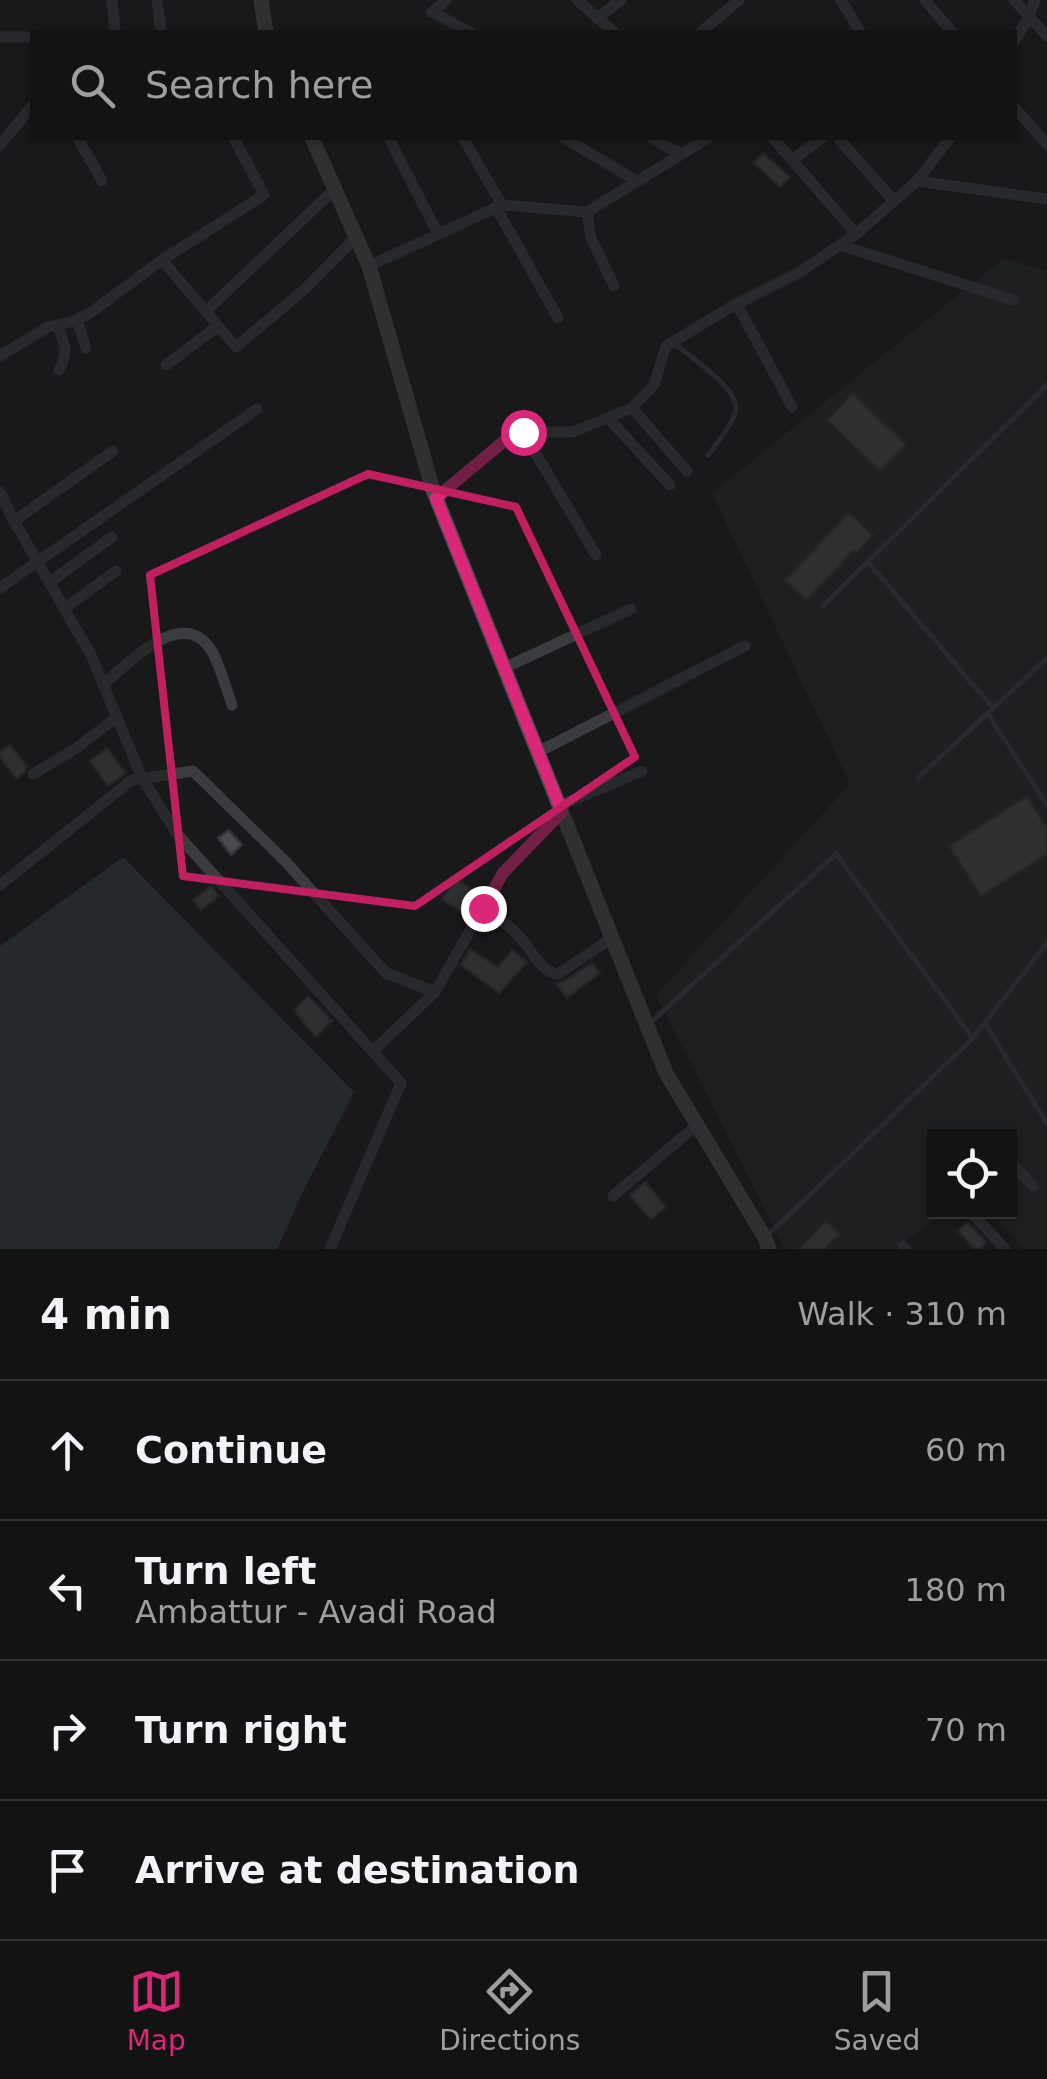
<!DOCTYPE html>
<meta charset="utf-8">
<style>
:root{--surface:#131314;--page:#202022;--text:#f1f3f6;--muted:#9d9ea0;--line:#323234;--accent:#db2777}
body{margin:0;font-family:"DejaVu Sans",sans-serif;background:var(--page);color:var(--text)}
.controls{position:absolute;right:30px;bottom:30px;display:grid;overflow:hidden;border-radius:0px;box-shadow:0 2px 8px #0004}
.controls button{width:90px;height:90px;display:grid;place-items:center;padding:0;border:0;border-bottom:2px solid var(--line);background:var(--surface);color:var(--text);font:50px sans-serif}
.stop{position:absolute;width:30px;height:30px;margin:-22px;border:8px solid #db2777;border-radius:50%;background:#fff}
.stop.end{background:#db2777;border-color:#fff;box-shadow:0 2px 10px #0008}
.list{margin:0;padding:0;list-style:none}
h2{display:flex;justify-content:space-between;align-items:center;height:130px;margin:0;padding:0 40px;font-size:42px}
h2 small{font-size:32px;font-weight:400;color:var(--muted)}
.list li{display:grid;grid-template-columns:65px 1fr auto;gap:30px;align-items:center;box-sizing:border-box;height:140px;padding:0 40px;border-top:2px solid var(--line)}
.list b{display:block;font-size:38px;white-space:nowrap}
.list p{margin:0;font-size:32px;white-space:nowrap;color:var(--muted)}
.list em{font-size:32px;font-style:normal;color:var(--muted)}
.icon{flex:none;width:55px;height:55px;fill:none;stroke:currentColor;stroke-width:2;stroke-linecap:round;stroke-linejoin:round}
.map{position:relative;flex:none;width:1047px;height:1249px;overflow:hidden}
.search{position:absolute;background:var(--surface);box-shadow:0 2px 8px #0004;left:30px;right:30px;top:30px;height:110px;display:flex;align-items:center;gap:25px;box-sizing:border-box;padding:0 35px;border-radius:0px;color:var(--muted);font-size:38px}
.sheet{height:690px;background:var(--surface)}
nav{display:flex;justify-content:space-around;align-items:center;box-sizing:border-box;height:140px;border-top:2px solid var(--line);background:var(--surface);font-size:28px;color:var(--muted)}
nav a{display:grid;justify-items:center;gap:5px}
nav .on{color:var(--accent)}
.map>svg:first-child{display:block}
.built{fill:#252628}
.water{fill:#323d40}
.building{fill:#484a4d;stroke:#333437;stroke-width:2.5}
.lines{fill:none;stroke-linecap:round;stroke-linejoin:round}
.lane{stroke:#3a3c40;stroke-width:5}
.street{stroke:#3a3c40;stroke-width:11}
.secondary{stroke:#484c4f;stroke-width:15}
.route{stroke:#db2777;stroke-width:12}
.marked{fill:none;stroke:#c12060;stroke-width:8;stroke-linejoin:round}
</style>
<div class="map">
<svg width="1047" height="1249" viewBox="0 0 1047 1249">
<rect width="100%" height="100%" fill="#19191b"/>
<polygon class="built" points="1004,258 1047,271 1047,1249 1024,1249 990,1212 1010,1212 1010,1136 934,1136 934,1212 945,1212 894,1249 785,1249 656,995 850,784 712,493"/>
<polygon class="water" points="123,857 354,1092 303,1192 277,1249 0,1249 0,946"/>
<g class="building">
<polygon points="763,153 790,177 780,187 754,163"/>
<polygon points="853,393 906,445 880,471 827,420"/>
<polygon points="849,513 873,535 857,552 854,550 806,600 785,580"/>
<polygon points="10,745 27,767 24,773 16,779 0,757 0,752"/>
<polygon points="107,748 126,773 108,786 90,761"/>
<polygon points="1027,796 1047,828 1047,854 981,896 949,846"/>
<polygon points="229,830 242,845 231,855 218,838"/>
<polygon points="456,878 480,895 467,916 442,899"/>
<polygon points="211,886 219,896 201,910 193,900"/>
<polygon points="470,949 498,967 512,950 527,962 499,993 461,965"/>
<polygon points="592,963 600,973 567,998 556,983 563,982"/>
<polygon points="308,996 332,1021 316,1037 294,1010"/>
<polygon points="645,1182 666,1207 651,1220 630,1195"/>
<polygon points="826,1221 839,1234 825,1249 799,1249"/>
<polygon points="967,1222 986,1242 980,1249 975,1249 958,1231"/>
</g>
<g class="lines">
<g class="lane">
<path d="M675,344C691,358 744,391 735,414C730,428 717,443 708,455"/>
<polyline points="868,562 993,708"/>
<polyline points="823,606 1047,385"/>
<polyline points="988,714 1047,805"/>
<polyline points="918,778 1047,658"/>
<polyline points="985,1023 1047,1124"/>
<polyline points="649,1024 836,854 973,1038"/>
<polyline points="766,1237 973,1038 1047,943"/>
</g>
<g class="street">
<polyline points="112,0 115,32"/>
<polyline points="157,0 161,32"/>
<polyline points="446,0 432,12 470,32"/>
<polyline points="577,0 614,32"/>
<polyline points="841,0 860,32"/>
<polyline points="925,0 952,32"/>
<polyline points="1014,0 1047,36"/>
<polyline points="597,18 621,0"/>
<polyline points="701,32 739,0"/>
<polyline points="0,37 32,37"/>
<polyline points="1014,42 1029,17 1035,0"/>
<polyline points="1014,107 1047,144"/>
<polyline points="78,138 102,181"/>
<polyline points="389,138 438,234"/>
<polyline points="564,138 637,181"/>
<polyline points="652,138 681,154"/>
<polyline points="773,138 856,234"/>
<polyline points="838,138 894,201"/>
<polyline points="0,145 32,106"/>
<polyline points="792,160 822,138"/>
<polyline points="917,181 1047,199"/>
<polyline points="502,205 587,212 708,138"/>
<polyline points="496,207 558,318"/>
<polyline points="587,212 591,238 614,286"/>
<polyline points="840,245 1013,300"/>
<polyline points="162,260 236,347 306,288 356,237"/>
<polyline points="369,266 502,205 463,138"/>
<polyline points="737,304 792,407"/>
<polyline points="206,311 335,189"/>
<polyline points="77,320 86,348"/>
<path d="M57,325C65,344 69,351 59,370"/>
<polyline points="0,356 48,327 74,321 90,313 162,260 264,195 234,138"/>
<polyline points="166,365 218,326"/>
<polyline points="632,408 687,471"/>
<polyline points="608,418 670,485"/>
<polyline points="523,432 596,555"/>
<polyline points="0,492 14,521 91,655 142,778 177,834 401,1083 330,1249"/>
<polyline points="436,498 515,432 573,432 632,408 654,385 666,346 729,308 800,272 856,234 917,181 950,138"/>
<polyline points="14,521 113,451"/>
<polyline points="50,582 112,537"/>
<polyline points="0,588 257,409"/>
<polyline points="65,608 116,571"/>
<polyline points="504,668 631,609"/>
<path d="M103,684C131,662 184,603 213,653C221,669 226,688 232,705"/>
<polyline points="538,752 745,646"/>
<polyline points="33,774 75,749 117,717"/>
<polyline points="559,806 642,771"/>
<polyline points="0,885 132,780 193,771 285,861 386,973 435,992 503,873 561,811"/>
<path d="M483,908C496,916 507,923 517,934C531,947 539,972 558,974L612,938"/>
<polyline points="373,1051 435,992"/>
<polyline points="1010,1162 1033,1186"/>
<polyline points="613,1196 697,1125"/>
<polyline points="971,1212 1005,1249"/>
<polyline points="903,1246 906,1249"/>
</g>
<g class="secondary">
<polyline points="261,0 266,32"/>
<polyline points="312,138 369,266 433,490 666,1073 765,1238 769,1249"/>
</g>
</g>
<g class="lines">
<polyline class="route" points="483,908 503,873 562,812 436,498 515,432 523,432"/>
</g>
<path d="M0 0H1047V1249H0ZM368,474L516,507L635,757L415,906L183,876L150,575Z" fill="#19191b" fill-opacity=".55" fill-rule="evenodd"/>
<path class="marked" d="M368,474L516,507L635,757L415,906L183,876L150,575Z"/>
</svg>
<div class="controls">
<button><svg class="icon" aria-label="locate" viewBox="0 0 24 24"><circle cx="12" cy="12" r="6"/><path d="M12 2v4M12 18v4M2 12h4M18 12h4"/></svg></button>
</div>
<div class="stop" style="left:523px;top:432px"></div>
<div class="stop end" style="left:483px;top:908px"></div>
<div class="search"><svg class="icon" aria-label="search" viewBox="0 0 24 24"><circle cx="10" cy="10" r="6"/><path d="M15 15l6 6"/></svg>Search here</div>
</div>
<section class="sheet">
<h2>4 min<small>Walk · 310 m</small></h2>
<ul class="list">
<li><svg class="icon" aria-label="ahead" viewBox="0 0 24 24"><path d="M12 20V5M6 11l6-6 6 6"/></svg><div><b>Continue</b></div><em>60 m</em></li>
<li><svg class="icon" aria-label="left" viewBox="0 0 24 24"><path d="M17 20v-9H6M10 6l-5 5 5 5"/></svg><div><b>Turn left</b><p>Ambattur - Avadi Road</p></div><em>180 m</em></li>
<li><svg class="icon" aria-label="right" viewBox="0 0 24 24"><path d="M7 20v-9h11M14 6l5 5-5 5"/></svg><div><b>Turn right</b></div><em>70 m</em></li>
<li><svg class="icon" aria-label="arrive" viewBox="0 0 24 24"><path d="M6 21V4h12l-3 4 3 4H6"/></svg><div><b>Arrive at destination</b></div></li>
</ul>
</section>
<nav>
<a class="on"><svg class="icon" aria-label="map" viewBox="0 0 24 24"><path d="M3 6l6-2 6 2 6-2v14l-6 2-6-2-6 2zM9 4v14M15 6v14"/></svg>Map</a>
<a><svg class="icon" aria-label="directions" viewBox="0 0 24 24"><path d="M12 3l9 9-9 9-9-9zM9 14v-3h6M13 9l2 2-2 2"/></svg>Directions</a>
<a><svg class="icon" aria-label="saved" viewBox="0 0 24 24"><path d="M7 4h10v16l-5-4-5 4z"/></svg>Saved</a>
</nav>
